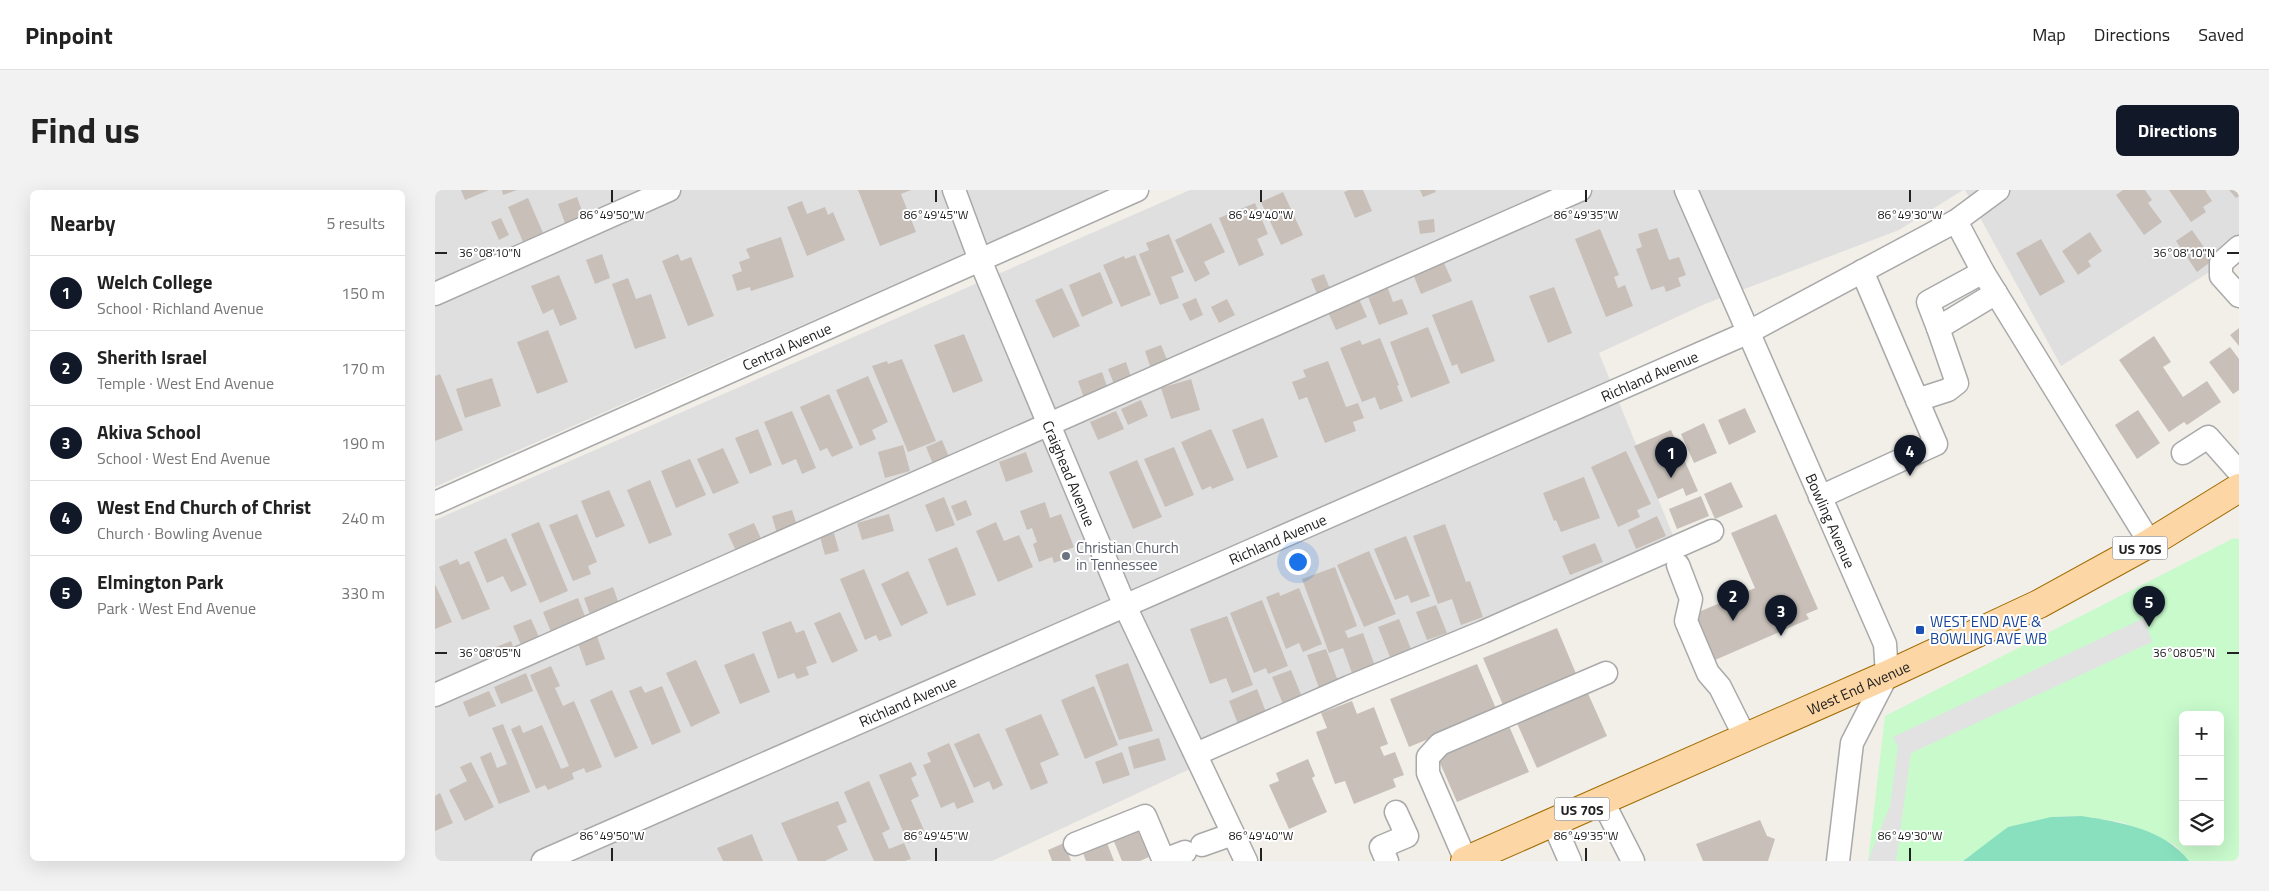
<!DOCTYPE html>
<meta charset="utf-8">
<style>
:root{--surface:#fff;--page:#f2f2f2;--text:#222;--muted:#767676;--line:#e0e0e0;--accent:#111827}
body{margin:0;font-family:"Titillium Web",sans-serif;background:var(--page);color:var(--text)}
.controls{position:absolute;right:15px;bottom:15px;display:grid;overflow:hidden;border-radius:8px;box-shadow:0 5px 20px #0002}
.controls button{width:45px;height:45px;display:grid;place-items:center;padding:0;border:0;border-bottom:1px solid var(--line);background:var(--surface);color:var(--text);font:25px sans-serif}
.you{position:absolute;left:862px;top:371px;width:18px;height:18px;margin:-12px;border:4px solid #fff;border-radius:50%;background:#1a73e8;box-shadow:0 0 0 8px #1a73e833}
.badge{display:grid;place-items:center;width:32px;height:32px;border-radius:50%;background:var(--accent);color:#fff;font-size:16px;font-weight:700}
.pin{position:absolute;translate:-50% -41px;filter:drop-shadow(0 1px 2px #0008)}
.pin::after{content:'';position:absolute;top:26px;width:18px;height:15px;background:inherit;clip-path:polygon(0 0,100% 0,50% 100%)}
.list{margin:0;padding:0;list-style:none}
h2{display:flex;justify-content:space-between;align-items:center;height:65px;margin:0;padding:0 20px;font-size:21px}
h2 small{font-size:16px;font-weight:400;color:var(--muted)}
.list li{display:grid;grid-template-columns:32px 1fr auto;gap:15px;align-items:center;box-sizing:border-box;height:75px;padding:0 20px;border-top:1px solid var(--line)}
.list b{display:block;font-size:19px;white-space:nowrap}
.list p{margin:0;font-size:16px;white-space:nowrap;color:var(--muted)}
.list em{font-size:16px;font-style:normal;color:var(--muted)}
.icon{flex:none;width:28px;height:28px;fill:none;stroke:currentColor;stroke-width:2;stroke-linecap:round;stroke-linejoin:round}
.map{position:relative;flex:none;width:1804px;height:671px;overflow:hidden;border-radius:8px}
header{display:flex;align-items:center;gap:30px;box-sizing:border-box;height:70px;padding:0 25px;background:var(--surface);border-bottom:1px solid var(--line)}
header strong{font-size:24px}
nav{display:flex;gap:28px;margin-inline-start:auto;font-size:18px}
.intro{display:flex;align-items:center;justify-content:space-between;box-sizing:border-box;height:120px;padding:0 30px}
h1{margin:0;font-size:35px}
.button{padding:12px 22px;border-radius:8px;background:var(--accent);color:#fff;font-size:18px;font-weight:700}
main{display:flex;gap:30px;padding:0 30px}
aside{flex:1;background:var(--surface);border-radius:8px;box-shadow:0 5px 20px #0002}
.map>svg:first-child{display:block}
.residential{fill:#e0dfdf}
.park{fill:#c8facc;fill-rule:evenodd}
.pitch{fill:#88e0be}
.parking{fill:#e2e2e2}
.building{fill:#c7bfb8}
.lines{fill:none;stroke-linecap:round;stroke-linejoin:round}
.minor-casing{stroke:#a9a9a9;stroke-width:25}
.major-casing{stroke:#a06b00;stroke-width:30}
.minor{stroke:#fff;stroke-width:22}
.major{stroke:#fcd6a4;stroke-width:28}
.ticks{fill:none;stroke:#222;stroke-width:2}
.worship-dot{fill:#6b7280;stroke:#fff;stroke-width:2}
.transit-dot{fill:#1a4fb4;stroke:#fff;stroke-width:2}
.labels{text-anchor:middle;dominant-baseline:central;stroke-width:4;stroke-linejoin:round;paint-order:stroke}
.shield{fill:#fff;stroke:#646464;stroke-width:1}
.shield-label{font-size:14px;font-weight:bold;fill:#222}
.street-label{font-size:15px;fill:#222;stroke:#fff}
.worship-label{font-size:15px;fill:#5b616d;stroke:#fff;text-anchor:start}
.transit-label{font-size:15px;fill:#164399;stroke:#fff;text-anchor:start}
.ticks-label{font-size:12px;text-anchor:middle;fill:#222;stroke:#fff;stroke-width:4;stroke-linejoin:round;paint-order:stroke}
</style>
<header>
<strong>Pinpoint</strong>
<nav><a>Map</a><a>Directions</a><a>Saved</a></nav>
</header>
<div class="intro"><h1>Find us</h1><a class="button">Directions</a></div>
<main>
<aside>
<h2>Nearby<small>5 results</small></h2>
<ul class="list">
<li><span class="badge">1</span><div><b>Welch College</b><p>School · Richland Avenue</p></div><em>150 m</em></li>
<li><span class="badge">2</span><div><b>Sherith Israel</b><p>Temple · West End Avenue</p></div><em>170 m</em></li>
<li><span class="badge">3</span><div><b>Akiva School</b><p>School · West End Avenue</p></div><em>190 m</em></li>
<li><span class="badge">4</span><div><b>West End Church of Christ</b><p>Church · Bowling Avenue</p></div><em>240 m</em></li>
<li><span class="badge">5</span><div><b>Elmington Park</b><p>Park · West End Avenue</p></div><em>330 m</em></li>
</ul>
</aside>
<div class="map">
<svg width="1804" height="671" viewBox="0 0 1804 671">
<rect width="100%" height="100%" fill="#f2efe9"/>
<g class="residential">
<polygon points="0,0 673,0 0,297"/>
<polygon points="755,0 1528,0 1464,40 1270,114 1164,163 1241,353 557,671 0,671 0,330"/>
<polygon points="1530,0 1804,0 1804,55 1776,81 1626,176"/>
</g>
<path class="park" d="M1799,348L1804,349V671H1754L1740,655L1715,643L1686,632L1647,626L1616,627L1535,665L1528,671H1433L1450,526ZM1748,525H1785V652H1748Z"/>
<path class="pitch" d="M1647,626C1685,632 1729,639 1754,671H1528L1573,637L1616,627Z"/>
<polygon class="parking" points="1709,428 1717,452 1476,563 1461,671 1433,671 1455,616 1463,557 1458,547"/>
<g class="building">
<polygon points="26,0 54,0 30,10"/>
<polygon points="67,0 82,0 68,5"/>
<polygon points="423,0 476,0 466,4 481,42 445,56"/>
<polygon points="914,0 928,0 937,21 920,28 909,2"/>
<polygon points="985,0 1000,0 1001,2 988,7"/>
<polygon points="1688,0 1710,0 1717,10 1713,13 1727,32 1709,45 1681,5"/>
<polygon points="1734,0 1770,0 1777,11 1768,17 1771,22 1756,32"/>
<polygon points="1794,0 1804,0 1804,6 1801,8"/>
<polygon points="848,2 868,45 846,55 826,12"/>
<polygon points="142,7 150,29 131,36 123,14"/>
<polygon points="93,8 109,45 89,54 73,17"/>
<polygon points="367,11 372,24 390,17 393,25 398,22 410,50 372,66 352,17"/>
<polygon points="820,13 833,44 822,49 829,65 804,76 784,28"/>
<polygon points="66,28 74,45 64,50 56,32"/>
<polygon points="999,29 1000,42 985,44 983,31"/>
<polygon points="776,33 790,62 769,72 775,84 760,92 740,50"/>
<polygon points="1222,38 1234,70 1244,67 1251,85 1243,88 1246,96 1231,102 1229,96 1216,100 1201,59 1207,57 1203,44"/>
<polygon points="1165,39 1184,85 1179,87 1183,98 1190,95 1198,116 1171,127 1140,49"/>
<polygon points="1757,40 1778,70 1762,82 1741,51"/>
<polygon points="1655,42 1667,61 1653,71 1656,76 1643,85 1627,61"/>
<polygon points="734,44 749,82 736,87 744,108 725,115 704,64 714,60 711,53"/>
<polygon points="346,47 359,87 316,101 315,97 302,101 297,85 307,81 304,72 315,68 311,59"/>
<polygon points="1606,49 1630,92 1605,106 1581,63"/>
<polygon points="167,64 175,88 160,94 151,70"/>
<polygon points="243,64 246,71 256,67 279,126 253,136 227,71"/>
<polygon points="700,65 716,105 686,117 668,75 689,66 690,69"/>
<polygon points="1008,71 1017,91 986,104 978,84"/>
<polygon points="665,82 678,113 647,127 634,95"/>
<polygon points="889,84 895,99 882,104 876,89"/>
<polygon points="124,85 142,129 125,136 118,119 108,124 96,96"/>
<polygon points="193,88 201,109 216,104 231,148 200,159 177,94"/>
<polygon points="952,96 958,112 967,109 973,124 944,135 932,104"/>
<polygon points="1119,97 1137,143 1113,153 1094,106"/>
<polygon points="627,98 645,136 618,148 600,110"/>
<polygon points="761,108 768,125 755,131 747,114"/>
<polygon points="792,109 800,125 784,133 776,117"/>
<polygon points="924,109 932,127 901,140 893,122"/>
<polygon points="1037,110 1060,171 1026,184 1022,174 1017,176 997,125"/>
<polygon points="993,137 1015,193 976,208 955,152"/>
<polygon points="1804,138 1804,156 1795,145"/>
<polygon points="113,140 133,192 102,204 82,152"/>
<polygon points="529,144 548,191 518,203 499,155"/>
<polygon points="1719,146 1736,172 1728,177 1748,207 1772,191 1786,212 1752,235 1749,232 1734,242 1684,170"/>
<polygon points="945,148 964,195 962,196 968,211 945,220 940,207 927,212 905,158 925,150 927,155"/>
<polygon points="726,155 733,172 716,179 710,161"/>
<polygon points="1795,157 1804,169 1804,200 1798,204 1774,172"/>
<polygon points="467,169 501,251 473,262 437,176 452,171 453,174"/>
<polygon points="893,171 911,217 923,213 929,228 918,232 921,241 890,253 872,207 864,210 857,192 871,187 868,180"/>
<polygon points="691,172 696,187 679,194 673,179"/>
<polygon points="667,182 673,199 649,208 643,191"/>
<polygon points="5,184 28,240 0,251 0,186"/>
<polygon points="433,186 453,232 437,240 441,249 425,256 401,200"/>
<polygon points="57,188 66,216 30,228 21,199"/>
<polygon points="756,189 765,220 736,229 726,198"/>
<polygon points="394,204 418,258 397,267 392,258 385,261 365,217"/>
<polygon points="706,210 713,226 693,235 686,219"/>
<polygon points="1310,218 1321,242 1294,255 1283,230"/>
<polygon points="1703,220 1725,253 1702,269 1680,235"/>
<polygon points="357,221 381,278 367,284 361,269 347,275 329,232"/>
<polygon points="681,221 689,239 663,250 655,232"/>
<polygon points="828,228 843,267 812,279 797,240"/>
<polygon points="1269,233 1282,263 1259,273 1246,244"/>
<polygon points="323,239 337,275 315,284 300,248"/>
<polygon points="776,239 799,290 777,299 776,296 767,300 746,252"/>
<polygon points="1236,240 1263,301 1251,306 1248,298 1223,309 1199,256"/>
<polygon points="507,250 514,267 498,274 491,257"/>
<polygon points="468,255 475,281 450,288 443,262"/>
<polygon points="739,257 759,305 730,317 709,269"/>
<polygon points="288,258 304,293 278,304 262,269"/>
<polygon points="1191,261 1216,314 1202,320 1205,327 1183,337 1156,277"/>
<polygon points="591,262 598,282 571,292 564,272"/>
<polygon points="255,269 271,305 241,318 226,281"/>
<polygon points="702,270 727,327 698,339 674,282"/>
<polygon points="1149,287 1165,328 1126,342 1121,330 1119,331 1108,303"/>
<polygon points="215,290 237,345 214,354 192,300"/>
<polygon points="1296,292 1308,317 1280,329 1269,304"/>
<polygon points="174,300 190,336 161,348 146,311"/>
<polygon points="1266,306 1274,326 1242,339 1234,319"/>
<polygon points="509,307 520,335 501,342 490,315"/>
<polygon points="531,310 537,325 522,331 516,316"/>
<polygon points="610,312 615,328 626,324 639,357 629,361 632,368 619,373 617,367 604,372 598,354 602,352 597,338 592,340 585,321"/>
<polygon points="357,320 363,338 342,344 337,326"/>
<polygon points="142,324 162,372 153,376 156,384 138,391 114,335"/>
<polygon points="454,324 459,341 427,350 422,333"/>
<polygon points="1341,324 1383,419 1371,424 1374,429 1280,470 1259,424 1320,398 1296,343"/>
<polygon points="1222,326 1231,346 1201,359 1193,340"/>
<polygon points="104,332 133,401 105,413 76,344"/>
<polygon points="561,332 569,351 584,345 598,377 563,392 541,341"/>
<polygon points="319,333 328,353 302,363 293,344"/>
<polygon points="1010,334 1031,392 1035,391 1048,427 1026,435 1017,409 1003,414 978,346"/>
<polygon points="399,343 404,361 390,365 385,347"/>
<polygon points="971,346 995,406 976,413 973,405 960,410 939,359"/>
<polygon points="71,348 92,395 76,402 68,386 52,393 39,362"/>
<polygon points="1160,353 1168,372 1135,385 1127,366"/>
<polygon points="522,357 541,405 512,416 493,369"/>
<polygon points="934,361 961,424 929,437 902,375"/>
<polygon points="22,369 25,375 34,371 55,419 27,430 4,377"/>
<polygon points="900,377 922,436 910,441 913,448 928,443 940,476 917,483 908,458 894,463 867,389"/>
<polygon points="429,379 457,446 444,451 441,445 430,450 405,389"/>
<polygon points="473,381 493,423 466,436 446,394"/>
<polygon points="0,394 17,432 0,439"/>
<polygon points="178,397 185,417 156,427 149,408"/>
<polygon points="864,398 887,454 868,462 864,453 851,459 831,407 844,402 845,406"/>
<polygon points="143,408 151,429 116,442 108,422"/>
<polygon points="827,410 853,476 833,484 831,478 819,483 795,423"/>
<polygon points="1001,415 1012,443 992,450 981,422"/>
<polygon points="405,422 423,461 397,473 379,433"/>
<polygon points="792,426 818,495 797,503 791,488 775,494 755,439"/>
<polygon points="96,429 104,447 86,455 78,436"/>
<polygon points="964,429 976,459 955,467 943,437"/>
<polygon points="356,431 361,443 369,440 382,473 371,477 374,485 362,489 359,483 343,489 327,442"/>
<polygon points="1122,438 1142,486 1068,515 1048,468"/>
<polygon points="162,446 170,469 151,476 143,453"/>
<polygon points="76,451 82,467 67,473 61,457"/>
<polygon points="891,459 903,491 884,498 872,465"/>
<polygon points="319,463 335,502 305,514 289,475"/>
<polygon points="261,470 285,523 256,537 231,483"/>
<polygon points="693,473 718,541 684,550 660,485"/>
<polygon points="1042,474 1062,521 974,557 955,509"/>
<polygon points="116,476 125,496 120,498 128,516 139,511 167,577 151,583 149,578 137,583 139,589 113,600 110,595 101,599 76,539 85,535 88,543 107,535 126,579 134,576 95,485"/>
<polygon points="856,480 867,507 848,514 837,487"/>
<polygon points="91,483 98,501 66,514 59,497"/>
<polygon points="206,496 210,503 227,496 246,542 217,555 194,501"/>
<polygon points="659,496 683,555 650,569 626,510"/>
<polygon points="822,499 831,522 803,534 794,511"/>
<polygon points="1151,499 1172,546 1102,578 1081,531"/>
<polygon points="177,500 203,558 180,568 155,510"/>
<polygon points="54,501 61,516 34,527 28,512"/>
<polygon points="917,511 922,524 939,517 953,554 945,557 949,566 960,562 969,585 958,589 961,597 919,614 910,591 900,594 881,542 892,538 886,523"/>
<polygon points="606,524 624,565 605,573 613,593 596,600 570,539"/>
<polygon points="68,534 95,602 64,614 45,567 56,562 62,578 72,574 57,538"/>
<polygon points="1074,536 1094,582 1022,612 1002,566"/>
<polygon points="544,543 568,595 558,600 554,591 539,598 519,554"/>
<polygon points="724,548 731,570 699,579 693,557"/>
<polygon points="514,553 539,612 522,619 519,612 506,618 488,575 496,572 492,563"/>
<polygon points="687,562 695,585 668,594 660,572"/>
<polygon points="873,569 880,586 877,588 892,622 854,639 834,595 844,591 841,583"/>
<polygon points="36,572 59,617 30,631 14,600 32,591 25,577"/>
<polygon points="476,572 482,585 476,588 484,606 476,610 491,645 473,653 444,585"/>
<polygon points="434,591 455,639 447,643 454,659 469,653 476,669 470,671 439,671 409,602"/>
<polygon points="5,603 18,633 0,641 0,606"/>
<polygon points="403,611 412,632 402,636 413,660 390,671 363,671 346,633"/>
<polygon points="1325,630 1332,646 1340,649 1333,671 1268,671 1261,654"/>
<polygon points="702,639 714,667 705,671 687,671 678,649"/>
<polygon points="317,644 328,671 288,671 282,658"/>
<polygon points="629,653 636,671 617,671 613,660"/>
<polygon points="672,653 679,671 651,671 648,663"/>
</g>
<g class="lines">
<g class="minor-casing">
<g id="minor">
<path id="s1" d="M519,0L545,70L690,416L811,671"/>
<path id="s2" d="M1251,0L1450,454L1452,485L1417,553L1403,671"/>
<polyline points="1521,31 1548,82 1715,353"/>
<polyline points="1804,57 1786,73 1786,86 1804,106"/>
<polyline points="0,104 234,0"/>
<polyline points="1503,138 1493,112 1548,82"/>
<polyline points="1482,210 1513,200 1522,193 1503,138 1561,103"/>
<polyline points="1748,263 1773,247 1804,282"/>
<polyline points="1385,307 1501,254 1427,81"/>
<path id="s3" d="M0,313L702,0"/>
<polyline points="1243,375 1256,409 1251,431 1273,483 1285,497 1310,547"/>
<polyline points="0,505 1145,0"/>
<polyline points="761,564 914,497 1048,442 1277,341"/>
<polyline points="1167,610 1198,671"/>
<polyline points="1118,632 1135,671"/>
<polyline points="640,654 710,626 729,671"/>
<polyline points="767,655 798,644"/>
<polyline points="729,670 750,662"/>
<path id="s4" d="M108,671L1312,143L1521,31L1563,0"/>
<polyline points="952,671 946,657 972,646 961,622"/>
<polyline points="1031,671 993,583 993,567 1005,554 1171,483"/>
</g>
</g>
<g class="major-casing">
<g id="major">
<path id="s5" d="M1030,671L1452,485L1604,414L1715,353L1804,298"/>
</g>
</g>
<use href="#minor" class="minor"/>
<use href="#major" class="major"/>
</g>
<path class="ticks" d="M177,0V12M501,0V12M826,0V12M1151,0V12M1475,0V12M0,63H12M1792,63H1804M0,463H12M1792,463H1804M177,658V671M501,658V671M826,658V671M1151,658V671M1475,658V671"/>
<circle class="worship-dot" cx="631" cy="366" r="5"/>
<rect class="transit-dot" x="1480" y="435" width="10" height="10" rx="2.5"/>
<g class="labels">
<g class="shield">
<rect x="1677.5" y="346.5" width="55" height="23" rx="4"/>
<rect x="1119.5" y="607.5" width="55" height="23" rx="4"/>
</g>
<g class="shield-label">
<text x="1705" y="358">US 70S</text>
<text x="1147" y="619">US 70S</text>
</g>
<g class="street-label">
<text stroke="none"><textPath href="#s3" startOffset="385">Central Avenue</textPath></text>
<text stroke="none"><textPath href="#s4" startOffset="1208">Richland Avenue</textPath></text>
<text stroke="none"><textPath href="#s1" startOffset="306">Craighead Avenue</textPath></text>
<text stroke="none"><textPath href="#s2" startOffset="361">Bowling Avenue</textPath></text>
<text stroke="none"><textPath href="#s4" startOffset="802">Richland Avenue</textPath></text>
<text stroke="none"><textPath href="#s5" startOffset="430">West End Avenue</textPath></text>
<text stroke="none"><textPath href="#s4" startOffset="398">Richland Avenue</textPath></text>
</g>
<g class="worship-label">
<text x="641" y="357">Christian Church<tspan x="641" dy="17">in Tennessee</tspan></text>
</g>
<g class="transit-label">
<text x="1495" y="431">WEST END AVE &amp;<tspan x="1495" dy="17">BOWLING AVE WB</tspan></text>
</g>
</g>
<g class="ticks-label">
<text x="177" y="29">86°49'50"W</text>
<text x="501" y="29">86°49'45"W</text>
<text x="826" y="29">86°49'40"W</text>
<text x="1151" y="29">86°49'35"W</text>
<text x="1475" y="29">86°49'30"W</text>
<text x="55" y="67">36°08'10"N</text>
<text x="1749" y="67">36°08'10"N</text>
<text x="55" y="467">36°08'05"N</text>
<text x="1749" y="467">36°08'05"N</text>
<text x="177" y="650">86°49'50"W</text>
<text x="501" y="650">86°49'45"W</text>
<text x="826" y="650">86°49'40"W</text>
<text x="1151" y="650">86°49'35"W</text>
<text x="1475" y="650">86°49'30"W</text>
</g>
</svg>
<div class="controls">
<button>+</button>
<button>−</button>
<button><svg class="icon" aria-label="layers" viewBox="0 0 24 24"><path d="M12 4l9 5-9 5-9-5zM3 14l9 5 9-5"/></svg></button>
</div>
<div class="you"></div>
<div class="pin badge" style="left:1236px;top:288px">1</div>
<div class="pin badge" style="left:1298px;top:431px">2</div>
<div class="pin badge" style="left:1346px;top:446px">3</div>
<div class="pin badge" style="left:1475px;top:286px">4</div>
<div class="pin badge" style="left:1714px;top:437px">5</div>
</div>
</main>
